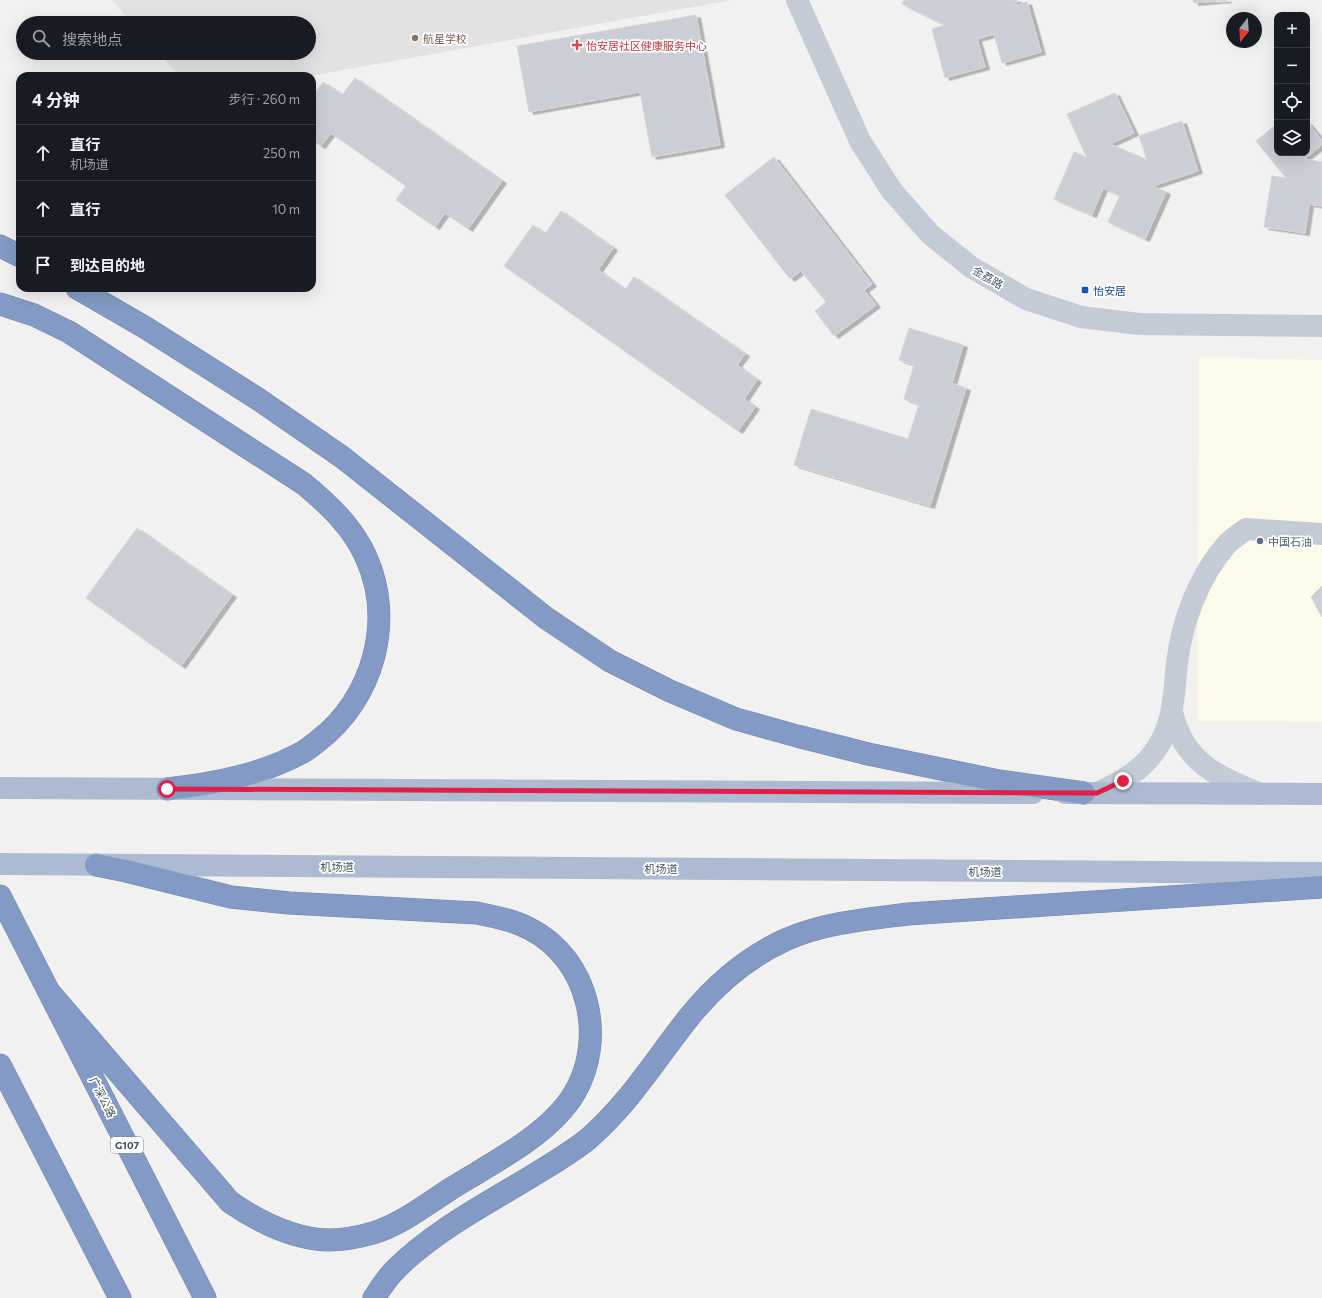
<!DOCTYPE html>
<html lang="zh">
<meta charset="utf-8">
<style>
:root{--surface:#171b24;--page:#20242c;--text:#f1f3f6;--muted:#9ea1a6;--line:#363941}
body{margin:0;font-family:Commissioner,"Noto Sans SC",sans-serif;background:var(--page);color:var(--text)}
.controls{position:absolute;right:12px;top:12px;display:grid;overflow:hidden;border-radius:8px;box-shadow:0 4px 16px #0002}
.controls button{width:36px;height:36px;display:grid;place-items:center;padding:0;border:0;border-bottom:1px solid var(--line);background:var(--surface);color:var(--text);font:20px sans-serif}
.compass{position:absolute;left:1226px;top:12px;width:36px;height:36px;border-radius:50%;background:var(--surface);box-shadow:0 4px 16px #0002;rotate:197deg}
.stop{position:absolute;width:12px;height:12px;margin:-9px;border:3px solid #e11d48;border-radius:50%;background:#fff}
.stop.end{background:#e11d48;border-color:#fff;box-shadow:0 1px 4px #0008}
.list{margin:0;padding:0;list-style:none}
h2{display:flex;justify-content:space-between;align-items:center;height:52px;margin:0;padding:0 16px;font-size:17px}
h2 small{font-size:13px;font-weight:400;color:var(--muted)}
.list li{display:grid;grid-template-columns:26px 1fr auto;gap:12px;align-items:center;box-sizing:border-box;height:56px;padding:0 16px;border-top:1px solid var(--line)}
.list b{display:block;font-size:15px;white-space:nowrap}
.list p{margin:0;font-size:13px;white-space:nowrap;color:var(--muted)}
.list em{font-size:13px;font-style:normal;color:var(--muted)}
.icon{flex:none;width:22px;height:22px;fill:none;stroke:currentColor;stroke-width:2;stroke-linecap:round;stroke-linejoin:round}
.map{position:relative;flex:none;width:1322px;height:1298px;overflow:hidden}
.search{position:absolute;background:var(--surface);box-shadow:0 4px 16px #0002;left:16px;top:16px;width:300px;height:44px;display:flex;align-items:center;gap:10px;box-sizing:border-box;padding:0 14px;border-radius:22px;color:var(--muted);font-size:15px}
.panel{position:absolute;background:var(--surface);box-shadow:0 4px 16px #0002;left:16px;top:72px;width:300px;height:220px;border-radius:12px}
.map>svg:first-child{display:block}
.commercial{fill:#fefae9}
.education{fill:#e4e1e2}
.building{fill:#ccced6;stroke:#d4d5dc;filter:url(#shadow)}
.lines{fill:none;stroke-linecap:round;stroke-linejoin:round}
.highway-casing{stroke:#6e86b0;stroke-width:23}
.minor{stroke:#c2cbd6;stroke-width:22}
.major{stroke:#adbbd2;stroke-width:22}
.highway{stroke:#839bc4;stroke-width:22}
.route{stroke:#e11d48;stroke-width:5}
.education-dot{fill:#8d6e63;stroke:#fff;stroke-width:1.5}
.health-dot{fill:#e0444e;stroke:#fff;stroke-width:1.5}
.transit-dot{fill:#1a4fb4;stroke:#fff;stroke-width:1.5}
.service-dot{fill:#5c6f8a;stroke:#fff;stroke-width:1.5}
.labels{text-anchor:middle;dominant-baseline:central;stroke-width:3.5;stroke-linejoin:round;paint-order:stroke}
.shield{fill:#fff;stroke:#7e8590;stroke-width:1}
.shield-label{font-size:10px;font-weight:bold;fill:#465160}
.education-label{font-size:11px;fill:#785e54;stroke:#fff;text-anchor:start}
.health-label{font-size:11px;fill:#be3a42;stroke:#fff;text-anchor:start}
.street-label{font-size:11px;fill:#465160;stroke:#fff}
.transit-label{font-size:11px;fill:#164399;stroke:#fff;text-anchor:start}
.service-label{font-size:11px;fill:#4e5e75;stroke:#fff;text-anchor:start}
</style>
<div class="map">
<svg width="1322" height="1298" viewBox="0 0 1322 1298">
<defs>
<filter id="shadow"><feDropShadow dx="4.5" dy="2.5" stdDeviation="0" flood-color="#0004"/></filter>
</defs>
<rect width="100%" height="100%" fill="#f3f0f0"/>
<polygon class="commercial" points="1199,357 1322,360 1322,722 1197,721"/>
<polygon class="education" points="112,0 732,0 310,76 179,76 159,53 309,53 309,23 132,23"/>
<g class="building">
<polygon points="904,0 1018,0 1014,6 1027,2 1041,52 1002,63 994,34 977,39 985,67 945,78 932,29 945,25 902,4"/>
<polygon points="1193,0 1227,0 1194,3"/>
<polygon points="696,15 720,145 652,157 640,92 529,112 517,46"/>
<polygon points="355,78 502,181 468,229 445,213 435,227 396,200 406,186 331,133 321,146 312,140 312,97 323,82 342,95"/>
<polygon points="1115,93 1134,133 1110,144 1147,160 1139,136 1182,121 1198,171 1153,186 1166,192 1145,239 1108,222 1120,195 1103,188 1092,215 1054,199 1074,152 1087,158 1067,114"/>
<polygon points="1307,122 1322,140 1322,145 1304,159 1322,162 1322,206 1309,204 1305,233 1264,227 1272,176 1286,178 1256,141 1277,124 1277,153 1307,153"/>
<polygon points="774,157 872,284 864,290 876,305 834,336 815,311 826,302 801,271 790,279 725,195"/>
<polygon points="561,211 613,248 598,270 625,290 634,277 745,354 737,365 757,380 744,399 755,407 738,431 504,266 533,225 545,234"/>
<polygon points="909,328 963,345 952,383 966,388 930,506 794,465 811,409 908,439 919,404 904,399 914,365 899,360"/>
<polygon points="137,528 232,595 181,666 86,598"/>
<polygon points="1322,586 1322,617 1311,597"/>
</g>
<g class="lines">
<g class="highway-casing">
<g id="highway">
<polyline points="0,246 20,256"/>
<polyline points="77,288 146,328 258,399 342,457 546,618 610,661 670,691 736,719 797,736 868,754 999,781 1084,793"/>
<path d="M0,304L34,315L69,332L304,484C329,505 352,526 366,557C395,621 373,699 318,741C313,745 308,749 303,752C261,775 214,784 167,789"/>
<polyline points="0,896 205,1298"/>
<path d="M50,993L230,1202C259,1222 292,1239 328,1240C343,1240 359,1237 373,1233C402,1224 427,1204 452,1188C492,1163 549,1135 574,1094C607,1039 589,959 530,929C513,920 495,917 477,913L289,903L231,897L126,871L96,865"/>
<polyline points="0,1065 120,1298"/>
<path d="M374,1298C380,1289 386,1279 394,1271C433,1231 490,1202 537,1173C555,1162 572,1152 588,1139C629,1104 657,1057 690,1016C716,984 748,957 785,940C823,923 867,919 908,914L1322,887"/>
</g>
</g>
<g class="minor">
<polyline points="797,0 860,141 892,191 930,234 971,267 1026,299 1081,317 1139,324 1322,326"/>
<path d="M1172,712C1184,763 1216,775 1260,794"/>
<path d="M1097,793C1121,782 1142,771 1157,748C1174,723 1174,692 1177,663C1182,621 1199,576 1227,544C1233,538 1240,534 1246,529L1322,534"/>
</g>
<g class="major">
<polyline points="0,788 1033,793"/>
<polyline points="1065,793 1322,794"/>
<polyline points="0,864 1322,873"/>
</g>
<use href="#highway" class="highway"/>
</g>
<g class="lines">
<polyline class="route" points="167,789 1097,793 1123,781"/>
</g>
<circle class="education-dot" cx="415" cy="38" r="4"/>
<path class="health-dot" d="M575 39h4v4h4v4h-4v4h-4v-4h-4v-4h4z"/>
<rect class="transit-dot" x="1081" y="286" width="8" height="8" rx="2"/>
<circle class="service-dot" cx="1260" cy="541" r="4"/>
<g class="labels">
<rect class="shield" x="111" y="1137" width="32" height="16" rx="3"/>
<g class="shield-label">
<text x="127" y="1145">G107</text>
</g>
<g class="education-label">
<text x="423" y="38">航星学校</text>
</g>
<g class="health-label">
<text x="586" y="45">怡安居社区健康服务中心</text>
</g>
<g class="street-label">
<text transform="translate(988 277) rotate(30)">金荔路</text>
<text x="337" y="866">机场道</text>
<text x="661" y="868">机场道</text>
<text x="985" y="871">机场道</text>
<text transform="translate(103 1097) rotate(63)">广深公路</text>
</g>
<g class="transit-label">
<text x="1093" y="290">怡安居</text>
</g>
<g class="service-label">
<text x="1268" y="541">中国石油</text>
</g>
</g>
</svg>
<div class="controls">
<button>+</button>
<button>−</button>
<button><svg class="icon" aria-label="locate" viewBox="0 0 24 24"><circle cx="12" cy="12" r="6"/><path d="M12 2v4M12 18v4M2 12h4M18 12h4"/></svg></button>
<button><svg class="icon" aria-label="layers" viewBox="0 0 24 24"><path d="M12 4l9 5-9 5-9-5zM3 14l9 5 9-5"/></svg></button>
</div>
<svg class="compass" viewBox="-18 -18 36 36"><path d="M0-13l5 13h-10z" fill="#e53935"/><path d="M0 13l5-13h-10z" fill="#9ea1a6"/></svg>
<div class="stop" style="left:167px;top:789px"></div>
<div class="stop end" style="left:1123px;top:781px"></div>
<div class="search"><svg class="icon" aria-label="search" viewBox="0 0 24 24"><circle cx="10" cy="10" r="6"/><path d="M15 15l6 6"/></svg>搜索地点</div>
<section class="panel">
<h2>4 分钟<small>步行 · 260 m</small></h2>
<ul class="list">
<li><svg class="icon" aria-label="ahead" viewBox="0 0 24 24"><path d="M12 20V5M6 11l6-6 6 6"/></svg><div><b>直行</b><p>机场道</p></div><em>250 m</em></li>
<li><svg class="icon" aria-label="ahead" viewBox="0 0 24 24"><path d="M12 20V5M6 11l6-6 6 6"/></svg><div><b>直行</b></div><em>10 m</em></li>
<li><svg class="icon" aria-label="arrive" viewBox="0 0 24 24"><path d="M6 21V4h12l-3 4 3 4H6"/></svg><div><b>到达目的地</b></div></li>
</ul>
</section>
</div>
